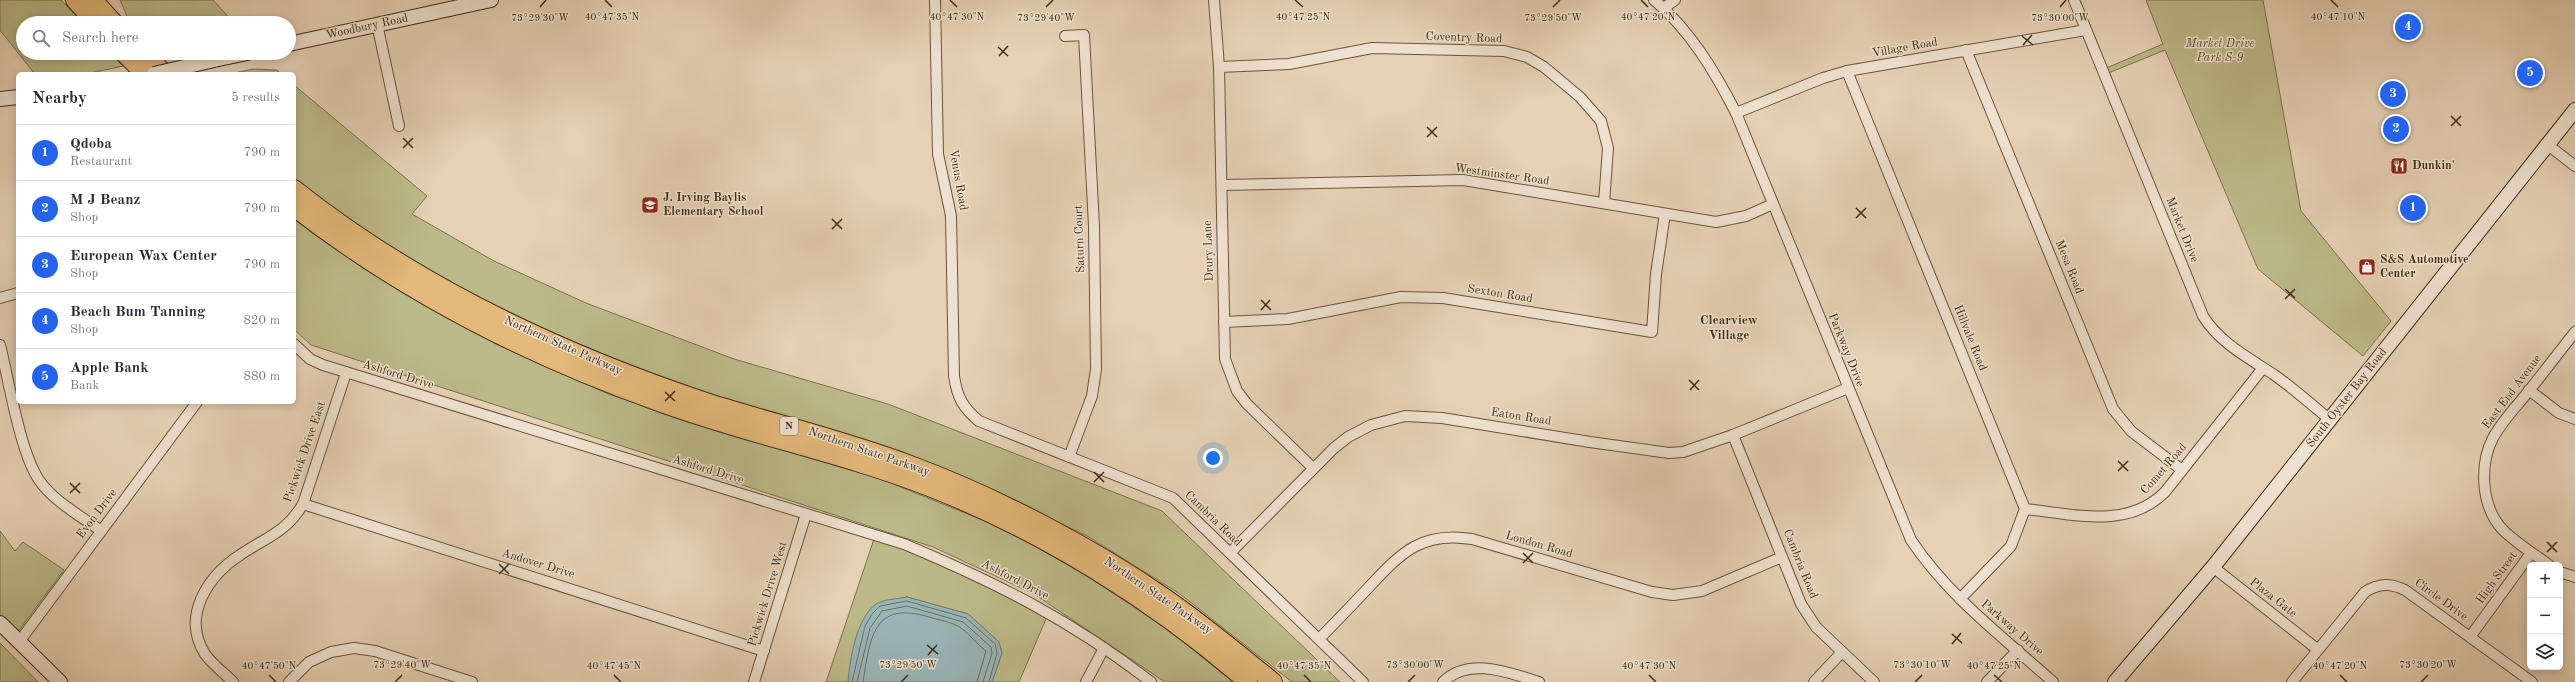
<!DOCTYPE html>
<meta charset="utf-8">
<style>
:root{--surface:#fff;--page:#f7f7f7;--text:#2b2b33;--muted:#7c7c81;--line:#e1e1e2;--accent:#2563eb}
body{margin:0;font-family:"Old Standard TT",serif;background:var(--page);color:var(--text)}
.controls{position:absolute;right:12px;bottom:12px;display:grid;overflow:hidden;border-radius:6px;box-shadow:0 2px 10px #0003}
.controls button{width:36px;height:36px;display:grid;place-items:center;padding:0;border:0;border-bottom:1px solid var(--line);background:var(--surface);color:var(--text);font:20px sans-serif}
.you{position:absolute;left:1213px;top:458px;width:14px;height:14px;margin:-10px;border:3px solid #fff;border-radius:50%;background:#1a73e8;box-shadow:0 0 0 6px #1a73e833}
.badge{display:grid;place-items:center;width:26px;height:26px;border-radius:50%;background:var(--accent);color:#fff;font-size:13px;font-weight:700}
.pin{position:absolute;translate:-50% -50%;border:2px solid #fff;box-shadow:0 1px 4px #0006}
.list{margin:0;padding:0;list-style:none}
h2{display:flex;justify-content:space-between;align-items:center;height:52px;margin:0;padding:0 16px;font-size:17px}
h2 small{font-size:13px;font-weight:400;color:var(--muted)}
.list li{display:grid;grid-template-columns:26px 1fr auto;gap:12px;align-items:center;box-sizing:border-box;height:56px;padding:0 16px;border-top:1px solid var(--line)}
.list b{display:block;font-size:15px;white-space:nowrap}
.list p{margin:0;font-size:13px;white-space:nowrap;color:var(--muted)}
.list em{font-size:13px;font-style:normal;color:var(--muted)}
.icon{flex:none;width:22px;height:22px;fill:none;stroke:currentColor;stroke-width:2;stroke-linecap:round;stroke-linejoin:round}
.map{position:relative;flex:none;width:2575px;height:682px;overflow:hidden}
.search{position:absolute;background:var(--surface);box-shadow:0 2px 10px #0003;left:16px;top:16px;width:280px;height:44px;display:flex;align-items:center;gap:10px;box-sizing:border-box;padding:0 14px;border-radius:22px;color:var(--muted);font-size:15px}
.panel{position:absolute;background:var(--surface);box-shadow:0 2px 10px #0003;left:16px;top:72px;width:280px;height:332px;border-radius:6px}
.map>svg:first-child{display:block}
.green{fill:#bcb988;stroke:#7d724e}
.water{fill:#9ab5b7;stroke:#757e75}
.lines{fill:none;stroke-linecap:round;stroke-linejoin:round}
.shore{stroke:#6c7065;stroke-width:1}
.street-casing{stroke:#68553c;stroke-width:12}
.secondary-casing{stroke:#3e2c13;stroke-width:16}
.highway-casing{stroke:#3e2c13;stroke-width:20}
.street{stroke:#efe1cf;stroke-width:10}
.secondary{stroke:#efe1cf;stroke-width:14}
.highway{stroke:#e3b87a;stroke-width:18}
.secondary-bridge-casing{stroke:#3e2c13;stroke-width:16;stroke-linecap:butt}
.secondary-bridge{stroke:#efe1cf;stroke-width:14}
.ticks{fill:none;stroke:#3e2c13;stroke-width:1.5}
.labels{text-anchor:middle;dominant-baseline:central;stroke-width:3;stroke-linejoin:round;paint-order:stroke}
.shield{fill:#efe1cf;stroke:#73624b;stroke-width:1}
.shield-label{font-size:11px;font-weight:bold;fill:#3e2c13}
.street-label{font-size:12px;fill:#3e2c13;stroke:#efe1cf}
.park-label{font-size:12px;font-style:italic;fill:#57482a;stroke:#efe1cf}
.poi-label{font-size:12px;font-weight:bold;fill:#3e2c13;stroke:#efe1cf;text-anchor:start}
.neighbourhood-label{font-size:13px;font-weight:bold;fill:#3e2c13;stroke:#efe1cf}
.ticks-label{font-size:10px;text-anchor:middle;fill:#3e2c13;stroke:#efe1cf;stroke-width:3;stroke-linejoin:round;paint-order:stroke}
</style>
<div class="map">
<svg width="2575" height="682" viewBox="0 0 2575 682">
<rect width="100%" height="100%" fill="#e6d1b5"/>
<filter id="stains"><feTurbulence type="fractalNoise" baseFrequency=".005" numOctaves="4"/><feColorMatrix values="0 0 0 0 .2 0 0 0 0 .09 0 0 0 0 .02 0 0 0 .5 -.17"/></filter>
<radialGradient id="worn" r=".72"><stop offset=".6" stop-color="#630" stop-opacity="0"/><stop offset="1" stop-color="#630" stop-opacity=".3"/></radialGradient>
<g class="green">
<polygon points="0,0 61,0 83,23 23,23 23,53 111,53 123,66 86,74 34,73 0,30"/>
<polygon points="120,0 213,0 234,23 130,23"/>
<polygon points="2146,0 2263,0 2301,211 2391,321 2363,356 2258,269 2165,50 2106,74 2104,69 2163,44"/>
<polygon points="153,53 185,53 159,60"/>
<polygon points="253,69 277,70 281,74 230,74"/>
<polygon points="294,85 427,196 412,214 494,261 586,303 734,359 888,404 1162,511 1340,682 1292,682 1180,594 1087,536 989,489 698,394 560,341 452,285 358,228 294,180"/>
<polygon points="294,217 363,268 496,344 611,395 851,467 1010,531 1092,579 1165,627 1233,682 1165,682 1034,594 933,547 311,345 294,329"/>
<polygon points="0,531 15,551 23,542 64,570 17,633 0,617"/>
<polygon points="875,536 1049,612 1019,682 992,682 1002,653 999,642 968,614 907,597 878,603 855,647 848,682 826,682"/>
<polygon points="0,643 38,682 0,682"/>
</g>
<path class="water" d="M907,597L968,614L999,642L1002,653L992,682H848C850,659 856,619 876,604C884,599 898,599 907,597Z"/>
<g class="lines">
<g class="shore">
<polyline points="852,682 865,626 872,614 880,606 907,601 966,618 995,644 997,653 989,682"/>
<polyline points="857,682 870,628 882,611 907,606 963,622 991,647 992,653 983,682"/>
<path d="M863,682C870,638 873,600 929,617C938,620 953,622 961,628C970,634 976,644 986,651L977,682"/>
</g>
<g class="street-casing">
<g id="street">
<path d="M935,0L938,154L951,216L954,376C957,397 963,408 979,421L1173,498L1363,682"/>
<polyline points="1214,0 1219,67 1225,359 1237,391 1247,404 1313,468"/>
<path d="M1654,0C1690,30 1715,72 1736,113L1911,540C1949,597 2003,637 2053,682"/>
<path d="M2074,0L2203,316C2219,342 2247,357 2273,374C2293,388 2311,404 2330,420"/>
<polyline points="1664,8 1675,0"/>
<polyline points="377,24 399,126"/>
<polyline points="1065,36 1084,35 1094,226 1096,369 1092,396 1069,457"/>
<polyline points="1966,50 2113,409 2131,431 2182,470"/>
<polyline points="1219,67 1289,64 1372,48 1504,51 1527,57 1544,67 1580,97 1601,121 1608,148 1604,203"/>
<polyline points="1847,71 2025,509 2011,546 1960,599"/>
<polyline points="1736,113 1823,78 1847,71 2086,30"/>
<polyline points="2548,145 2575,166"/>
<polyline points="1222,185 1463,180 1716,222 1746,216 1773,204"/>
<polyline points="0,298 18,293"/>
<polyline points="1224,322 1288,319 1401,297 1443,298 1652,332 1656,274 1665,214"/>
<path d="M294,344L310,359L323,365L904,544C997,583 1071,620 1151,682"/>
<path d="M0,345C9,381 20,452 39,480C53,501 81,516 101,531"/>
<polyline points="2529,390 2559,413 2575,419"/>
<polyline points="1733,435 1801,604 1816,627 1874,682"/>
<polyline points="303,504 764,651"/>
<path d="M2025,509C2074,514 2127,530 2165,492L2263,368"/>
<polyline points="1230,553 1334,448 1348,437 1371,425 1405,416 1442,418 1590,442 1669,453 1683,452 1733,435 1848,388"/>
<path d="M2549,565C2534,554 2516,543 2503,530C2481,507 2479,465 2493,438C2502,421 2516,407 2528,392C2544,372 2559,352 2575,332"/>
<polyline points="2213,567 2317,649"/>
<polyline points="2560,572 2575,577"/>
<polyline points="2470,637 2531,553"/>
<path d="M1319,639C1336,622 1353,604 1370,586C1402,552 1422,531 1472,539L1652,592L1673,595L1702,591L1782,557"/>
<polyline points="19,642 197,402"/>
<path d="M233,682C224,673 212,664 205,654C181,616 208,576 240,555C266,537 286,533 303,504L346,373"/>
<polyline points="289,682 309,662 331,652 354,648 375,651 472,682"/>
<polyline points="754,682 806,514"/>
<polyline points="1086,682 1104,648"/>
<path d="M1443,682C1469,656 1510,673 1539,682"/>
<polyline points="1814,682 1842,652"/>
<polyline points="1987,682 2018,650"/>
<path d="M2292,682L2365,592C2379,583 2390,583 2405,590L2532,682"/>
</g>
</g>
<g class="secondary-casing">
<g id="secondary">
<polyline points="289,44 491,0"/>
<polyline points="214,60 247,53"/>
<polyline points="0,99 18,97"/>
<polyline points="0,623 60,682"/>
<polyline points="2115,682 2213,567 2575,110"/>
</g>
</g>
<g class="highway-casing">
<g id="highway">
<polyline points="75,0 96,23"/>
<polyline points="93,0 114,23"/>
<polyline points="124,53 145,74"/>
<polyline points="144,53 165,74"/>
<path d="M294,189C416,286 559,353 706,402C775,424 845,440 913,466C998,498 1094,548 1168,600C1205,626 1239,654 1273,682"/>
<path d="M294,207C404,292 529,356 659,402C749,435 843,453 932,488C1046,533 1156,602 1248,682"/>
</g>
</g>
<use href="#street" class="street"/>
<use href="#secondary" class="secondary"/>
<use href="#highway" class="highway"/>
<g class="secondary-bridge-casing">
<polyline id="secondary-bridge" points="154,74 214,60"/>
</g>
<use href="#secondary-bridge" class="secondary-bridge"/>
</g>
<path class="ticks" d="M605,0L612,7M950,0L957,7M1295,0L1303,7M1641,0L1648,7M2331,0L2338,7M540,7L546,0M1046,7L1053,0M1553,7L1560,0M2060,7L2066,0M2022,36L2033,45M2023,45L2032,35M998,47L1008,56M999,56L1008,46M2451,116L2461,126M2451,126L2461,116M1427,127L1437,137M1427,137L1437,127M403,138L413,148M403,148L413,138M1856,208L1866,218M1856,218L1866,208M832,219L842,229M832,229L842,219M2285,289L2295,298M2285,299L2295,289M1261,300L1271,310M1261,310L1270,300M1689,380L1699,390M1690,390L1699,380M665,392L675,401M665,401L675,391M2118,461L2128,471M2118,471L2128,461M1094,472L1104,482M1094,482L1104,472M70,483L80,493M70,493L80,483M2547,542L2557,552M2547,552L2557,542M1523,553L1533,563M1523,563L1533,553M499,564L509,574M499,574L509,564M1952,634L1962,643M1952,644L1961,633M927,645L938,654M928,655L937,645M269,675L276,682M614,675L621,682M1304,675L1311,682M1649,675L1656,682M1994,675L2002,682M2340,675L2347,682M395,682L402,675M901,682L908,675M1408,682L1415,675M1915,682L1922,675M2421,682L2428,675"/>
<defs>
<g id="restaurant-square" transform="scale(0.9)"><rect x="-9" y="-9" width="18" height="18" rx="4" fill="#8f2418" stroke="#efe1cf"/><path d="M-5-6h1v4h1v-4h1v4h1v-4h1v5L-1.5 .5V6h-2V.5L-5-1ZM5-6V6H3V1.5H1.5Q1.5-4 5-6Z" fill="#fff"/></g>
<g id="school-square" transform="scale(0.9)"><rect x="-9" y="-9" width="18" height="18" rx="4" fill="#8f2418" stroke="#efe1cf"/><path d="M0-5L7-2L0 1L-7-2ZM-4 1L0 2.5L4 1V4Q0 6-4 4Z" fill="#fff"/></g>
<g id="shop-square" transform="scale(0.9)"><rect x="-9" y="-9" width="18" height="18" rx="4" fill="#8f2418" stroke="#efe1cf"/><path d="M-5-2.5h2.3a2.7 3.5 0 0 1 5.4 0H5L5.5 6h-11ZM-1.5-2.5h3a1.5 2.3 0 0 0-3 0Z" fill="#fff"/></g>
</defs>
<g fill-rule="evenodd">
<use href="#restaurant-square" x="2399" y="166"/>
<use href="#school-square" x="650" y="205"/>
<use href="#shop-square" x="2367" y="267"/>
</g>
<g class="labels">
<rect class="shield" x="780" y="417" width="18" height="18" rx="3"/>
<g class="shield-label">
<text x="789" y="426">N</text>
</g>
<g class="street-label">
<text transform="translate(367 27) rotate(-12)">Woodbury Road</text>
<text transform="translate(1464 38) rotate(2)">Coventry Road</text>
<text transform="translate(1905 48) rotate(-10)">Village Road</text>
<text transform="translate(1502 175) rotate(8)">Westminster Road</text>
<text transform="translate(958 180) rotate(80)">Venus Road</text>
<text transform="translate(2182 230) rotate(68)">Market Drive</text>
<text transform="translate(1080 239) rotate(-92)">Saturn Court</text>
<text transform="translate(1209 251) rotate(-92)">Drury Lane</text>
<text transform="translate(2069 267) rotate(68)">Mesa Road</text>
<text transform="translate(1500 294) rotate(9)">Sexton Road</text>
<text transform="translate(1970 338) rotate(68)">Hillvale Road</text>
<text transform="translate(563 346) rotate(24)">Northern State Parkway</text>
<text transform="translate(1846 350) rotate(68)">Parkway Drive</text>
<text transform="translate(398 375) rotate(17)">Ashford Drive</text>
<text transform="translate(2512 392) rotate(-53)">East End Avenue</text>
<text transform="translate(2347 398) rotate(-52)">South Oyster Bay Road</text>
<text transform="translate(1521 417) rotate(9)">Eaton Road</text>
<text transform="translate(305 452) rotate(-71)">Pickwick Drive East</text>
<text transform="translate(869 452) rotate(19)">Northern State Parkway</text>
<text transform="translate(2164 469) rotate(-49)">Comet Road</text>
<text transform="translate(708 470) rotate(17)">Ashford Drive</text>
<text transform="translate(97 514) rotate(-53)">Evon Drive</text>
<text transform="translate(1213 519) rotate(44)">Cambria Road</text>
<text transform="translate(1539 545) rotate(16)">London Road</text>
<text transform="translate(538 564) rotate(17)">Andover Drive</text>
<text transform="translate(1800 564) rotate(68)">Cambria Road</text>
<text transform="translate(2497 578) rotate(-54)">High Street</text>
<text transform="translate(1015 580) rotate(27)">Ashford Drive</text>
<text transform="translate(768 594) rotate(-73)">Pickwick Drive West</text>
<text transform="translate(1158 596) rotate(34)">Northern State Parkway</text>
<text transform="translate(2273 598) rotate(38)">Plaza Gate</text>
<text transform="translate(2441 600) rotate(36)">Circle Drive</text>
<text transform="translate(2012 628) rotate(41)">Parkway Drive</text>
</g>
<g class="park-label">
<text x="2220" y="44">Market Drive<tspan x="2220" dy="14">Park S-9</tspan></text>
</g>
<g class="poi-label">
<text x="2412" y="166">Dunkin'</text>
<text x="663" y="198">J. Irving Baylis<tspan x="663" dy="14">Elementary School</tspan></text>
<text x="2380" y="260">S&amp;S Automotive<tspan x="2380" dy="14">Center</tspan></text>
</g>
<g class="neighbourhood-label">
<text x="1729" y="320">Clearview<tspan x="1729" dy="15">Village</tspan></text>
</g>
</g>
<g class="ticks-label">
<text x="612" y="20">40°47'35"N</text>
<text x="957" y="20">40°47'30"N</text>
<text x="1648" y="20">40°47'20"N</text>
<text x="1303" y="20">40°47'25"N</text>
<text x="2338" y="20">40°47'10"N</text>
<text x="2060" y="21">73°30'00"W</text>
<text x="540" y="21">73°29'30"W</text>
<text x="1046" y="21">73°29'40"W</text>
<text x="1553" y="21">73°29'50"W</text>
<text x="402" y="668">73°29'40"W</text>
<text x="908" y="668">73°29'50"W</text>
<text x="1415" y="668">73°30'00"W</text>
<text x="1922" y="668">73°30'10"W</text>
<text x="2428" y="668">73°30'20"W</text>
<text x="269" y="669">40°47'50"N</text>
<text x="614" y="669">40°47'45"N</text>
<text x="1304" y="669">40°47'35"N</text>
<text x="1649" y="669">40°47'30"N</text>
<text x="1994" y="669">40°47'25"N</text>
<text x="2340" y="669">40°47'20"N</text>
</g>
<rect width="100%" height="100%" filter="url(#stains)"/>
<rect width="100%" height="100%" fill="url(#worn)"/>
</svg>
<div class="controls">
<button>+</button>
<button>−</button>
<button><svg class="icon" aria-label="layers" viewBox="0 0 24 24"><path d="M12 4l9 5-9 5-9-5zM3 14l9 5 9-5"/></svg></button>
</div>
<div class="you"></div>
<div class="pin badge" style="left:2413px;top:208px">1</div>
<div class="pin badge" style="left:2396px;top:129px">2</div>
<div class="pin badge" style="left:2393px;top:94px">3</div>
<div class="pin badge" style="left:2408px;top:27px">4</div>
<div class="pin badge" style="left:2530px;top:73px">5</div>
<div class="search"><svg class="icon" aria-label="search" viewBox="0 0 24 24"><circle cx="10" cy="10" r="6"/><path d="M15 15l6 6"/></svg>Search here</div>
<section class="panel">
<h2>Nearby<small>5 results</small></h2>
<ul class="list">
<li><span class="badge">1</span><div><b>Qdoba</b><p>Restaurant</p></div><em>790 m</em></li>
<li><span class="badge">2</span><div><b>M J Beanz</b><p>Shop</p></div><em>790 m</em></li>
<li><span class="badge">3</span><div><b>European Wax Center</b><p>Shop</p></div><em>790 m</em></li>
<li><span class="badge">4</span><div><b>Beach Bum Tanning</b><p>Shop</p></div><em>820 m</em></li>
<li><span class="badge">5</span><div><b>Apple Bank</b><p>Bank</p></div><em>880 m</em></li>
</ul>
</section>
</div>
